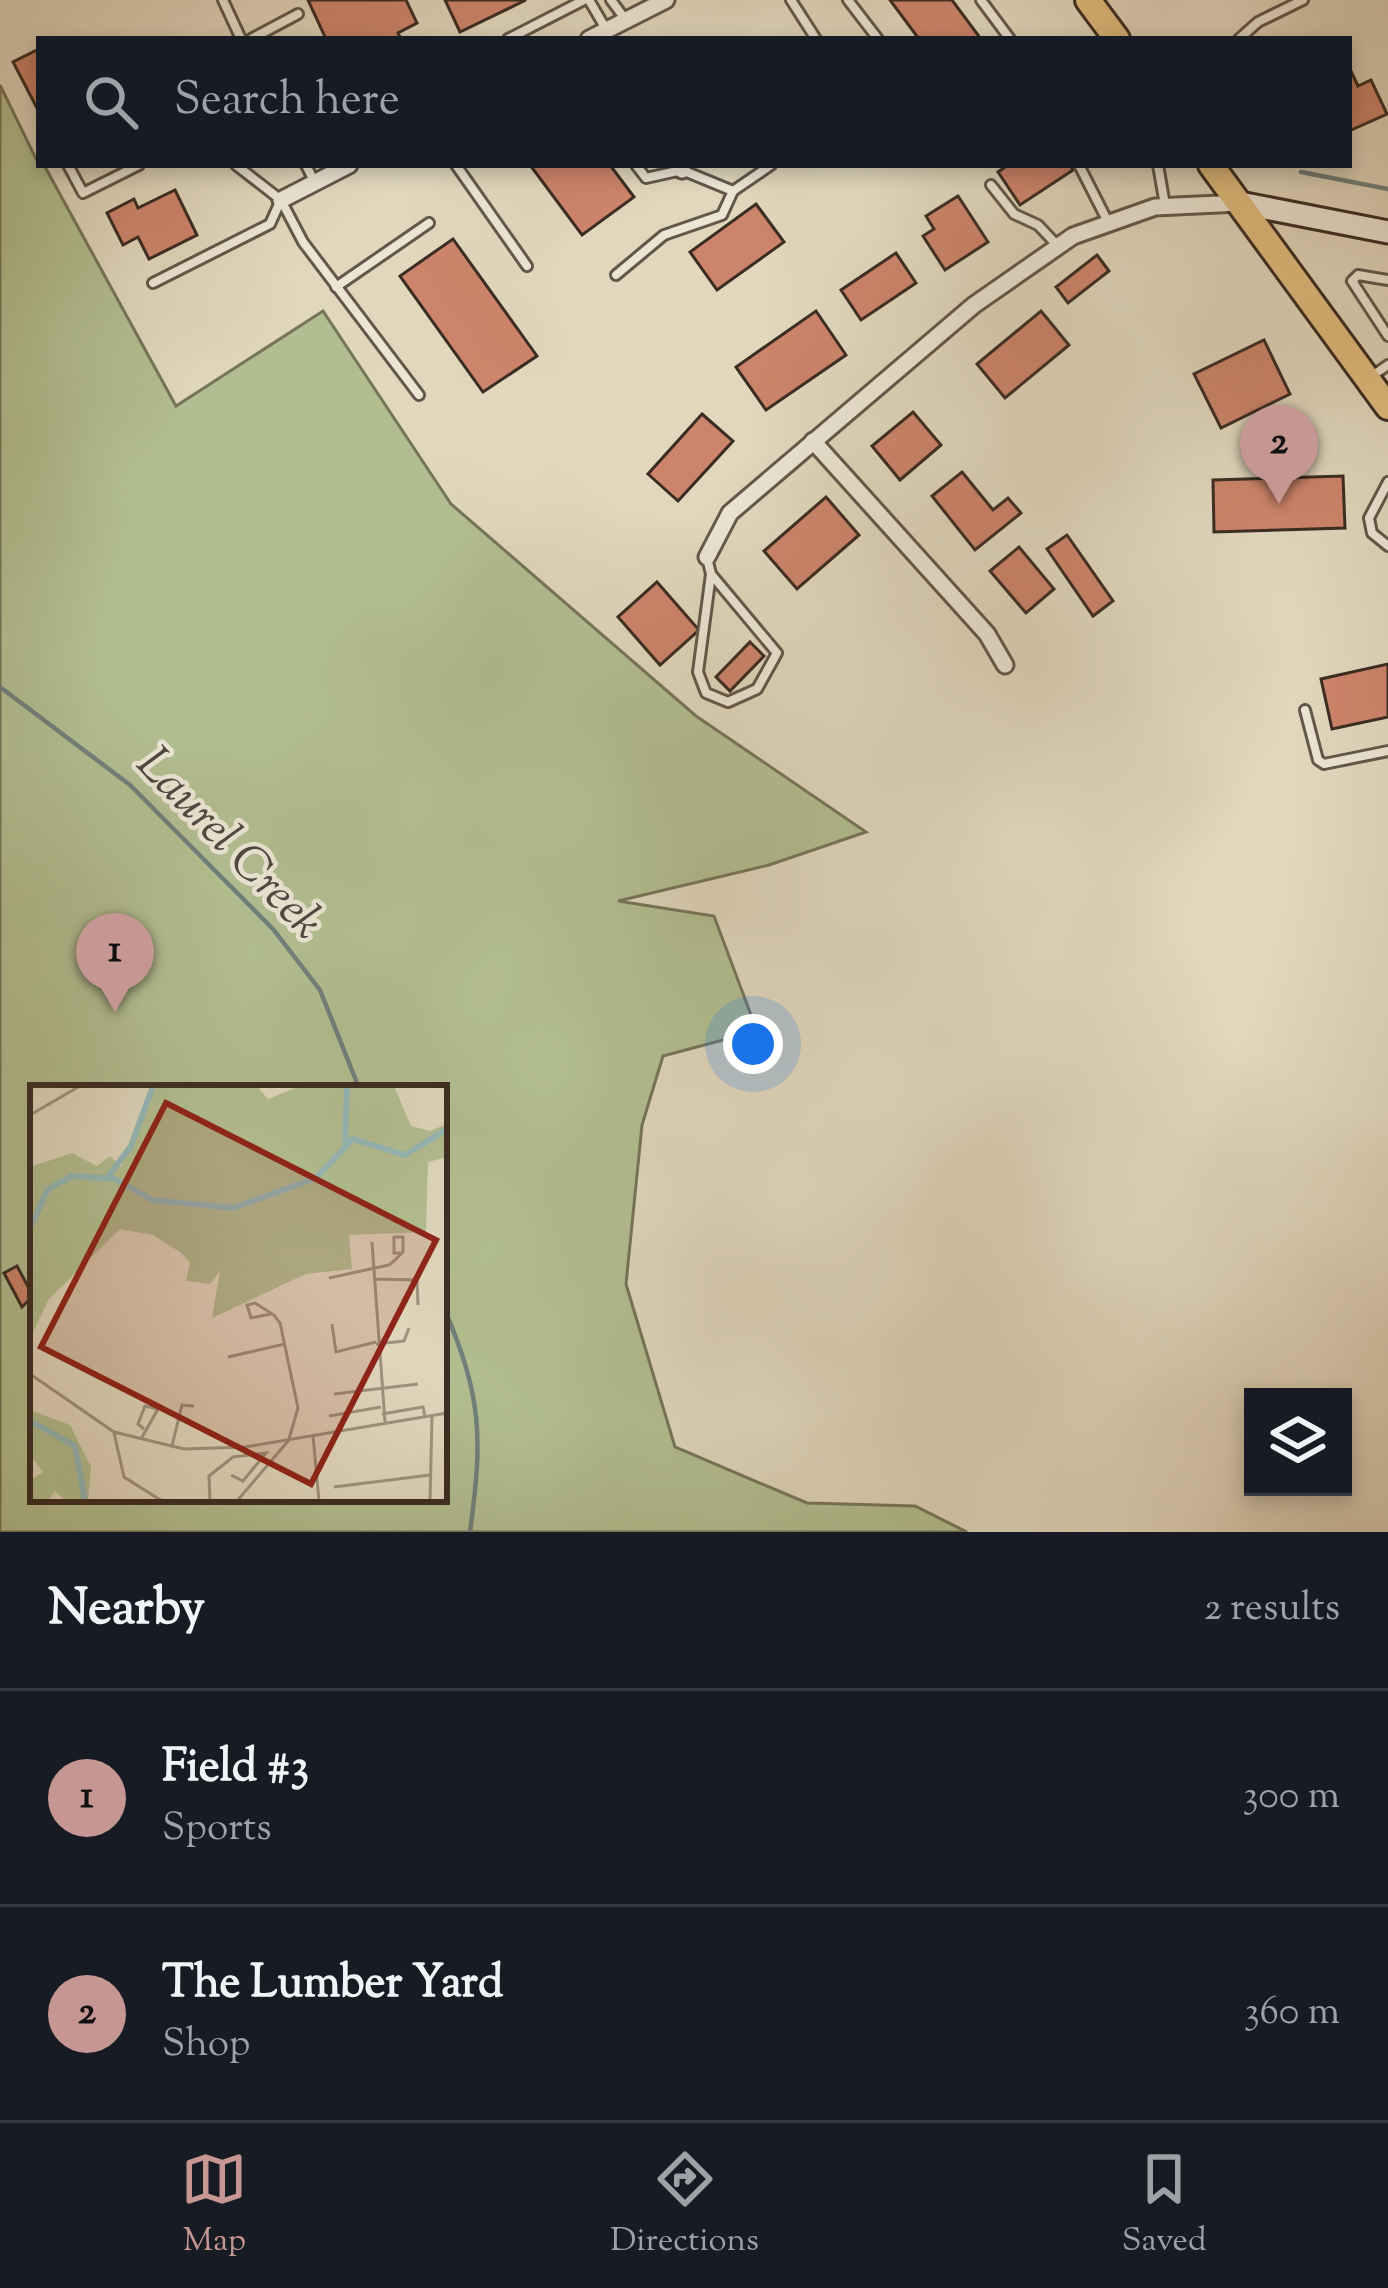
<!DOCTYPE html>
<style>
:root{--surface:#171b24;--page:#242831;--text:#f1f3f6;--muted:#9ea1a6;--line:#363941;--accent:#c59692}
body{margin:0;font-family:"Sorts Mill Goudy",serif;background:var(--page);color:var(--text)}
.controls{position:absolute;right:36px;bottom:36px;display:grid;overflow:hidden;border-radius:0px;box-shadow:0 6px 18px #0003}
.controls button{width:108px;height:108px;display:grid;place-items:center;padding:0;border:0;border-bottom:3px solid var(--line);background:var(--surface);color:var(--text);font:60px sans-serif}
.you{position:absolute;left:753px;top:1044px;width:42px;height:42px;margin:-30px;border:9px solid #fff;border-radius:50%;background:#1a73e8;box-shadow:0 0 0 18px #1a73e833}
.badge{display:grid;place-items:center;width:78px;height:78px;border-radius:50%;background:var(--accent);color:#111;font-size:39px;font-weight:700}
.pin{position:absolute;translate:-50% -99px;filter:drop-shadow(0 3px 6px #0008)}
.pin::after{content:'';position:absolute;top:63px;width:42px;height:36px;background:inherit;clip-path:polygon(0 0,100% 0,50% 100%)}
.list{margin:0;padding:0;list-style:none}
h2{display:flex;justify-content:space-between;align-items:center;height:156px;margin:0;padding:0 48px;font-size:51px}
h2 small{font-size:39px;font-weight:400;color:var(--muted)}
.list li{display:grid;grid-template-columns:78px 1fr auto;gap:36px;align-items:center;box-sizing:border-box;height:216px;padding:0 48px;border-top:3px solid var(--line)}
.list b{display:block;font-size:45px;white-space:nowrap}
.list p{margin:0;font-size:39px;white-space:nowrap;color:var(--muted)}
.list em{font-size:39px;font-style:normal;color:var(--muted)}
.icon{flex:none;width:66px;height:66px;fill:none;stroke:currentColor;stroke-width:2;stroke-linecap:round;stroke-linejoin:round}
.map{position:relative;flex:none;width:1388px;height:1532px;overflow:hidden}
.search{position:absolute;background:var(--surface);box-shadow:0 6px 18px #0003;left:36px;right:36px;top:36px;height:132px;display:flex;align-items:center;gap:30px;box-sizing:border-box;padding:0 42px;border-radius:0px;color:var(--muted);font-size:45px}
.sheet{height:588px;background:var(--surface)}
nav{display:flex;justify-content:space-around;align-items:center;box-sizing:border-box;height:168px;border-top:3px solid var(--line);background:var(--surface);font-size:33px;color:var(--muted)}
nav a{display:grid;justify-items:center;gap:6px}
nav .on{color:var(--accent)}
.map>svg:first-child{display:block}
.green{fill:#b2be91;stroke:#76755a;stroke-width:3;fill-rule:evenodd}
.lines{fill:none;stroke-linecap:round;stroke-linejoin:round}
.stream{stroke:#71807c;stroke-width:4.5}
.building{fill:#cd846c;stroke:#3b2c23;stroke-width:3}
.lane-casing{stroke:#64574a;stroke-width:14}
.street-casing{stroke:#64574a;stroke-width:21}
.secondary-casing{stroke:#3b2c23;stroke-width:27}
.primary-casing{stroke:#3b2c23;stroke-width:30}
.lane{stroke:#ebe5d4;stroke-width:8}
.street{stroke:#ebe5d4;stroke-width:15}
.secondary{stroke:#ebe5d4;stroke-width:21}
.primary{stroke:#e0bc7e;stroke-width:24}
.labels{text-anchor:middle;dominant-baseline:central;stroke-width:9;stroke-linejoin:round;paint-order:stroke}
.water-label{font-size:48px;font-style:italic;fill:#4d4841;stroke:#ebe5d4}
.inset-river{fill:none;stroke:#95b8b8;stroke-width:6}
.inset-road{fill:none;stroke:#9e937f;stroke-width:3}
.view{fill:#8f2418;fill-opacity:0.15;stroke:#8f2418;stroke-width:6}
.inset-edge{fill:none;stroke:#3b2c23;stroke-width:6}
</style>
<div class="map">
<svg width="1388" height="1532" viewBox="0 0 1388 1532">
<rect width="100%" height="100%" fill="#e0d7bd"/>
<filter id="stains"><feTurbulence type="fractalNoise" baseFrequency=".00167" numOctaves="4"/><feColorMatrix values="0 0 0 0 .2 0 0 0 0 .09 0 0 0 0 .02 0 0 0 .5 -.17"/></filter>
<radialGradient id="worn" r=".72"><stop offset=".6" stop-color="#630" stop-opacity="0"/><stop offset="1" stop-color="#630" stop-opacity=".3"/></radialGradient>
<path class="green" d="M0,85L39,165H44L176,406L323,311L451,504L696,716L866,832L769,865L618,901L714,916L757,1031L663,1056L642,1125L626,1284L675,1447L807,1503L915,1506L967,1532H0ZM33,1088H444V1499H33Z"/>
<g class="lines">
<g class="stream">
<polyline points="1301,172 1388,189"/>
<polyline points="0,687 130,785 273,929 320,990 359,1088"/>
<path d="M444,1308C482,1397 483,1437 470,1532"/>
</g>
</g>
<g class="building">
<polygon points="308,0 406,0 417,23 398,33 401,39 326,39"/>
<polygon points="445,0 526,0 460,32"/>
<polygon points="890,0 952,0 981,39 919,39"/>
<polygon points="39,49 39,112 13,62"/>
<polygon points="1349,67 1358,86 1371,80 1387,114 1349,131"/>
<polygon points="530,165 610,165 634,197 582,235"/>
<polygon points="1008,165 1070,165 1073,170 1020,205 998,172"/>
<polygon points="175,190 197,235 149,259 138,237 123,245 107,213 134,199 138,208"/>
<polygon points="958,196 988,242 945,270 923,236 934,229 926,216"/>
<polygon points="756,204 784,242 717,290 690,252"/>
<polygon points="453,239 537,356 483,392 400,276"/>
<polygon points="896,253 916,283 861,320 841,290"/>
<polygon points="1097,255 1109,271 1068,303 1056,287"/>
<polygon points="816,311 846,355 766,410 736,367"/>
<polygon points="1041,311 1069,345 1005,398 977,364"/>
<polygon points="1264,340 1290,394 1221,428 1194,374"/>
<polygon points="913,412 941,445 900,480 872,446"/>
<polygon points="702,414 733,441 678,501 648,474"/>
<polygon points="962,472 993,510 1008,498 1021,513 975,550 932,496"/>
<polygon points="1343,476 1345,528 1214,532 1213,480"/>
<polygon points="826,497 859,535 797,589 764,551"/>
<polygon points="1067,535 1113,601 1093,616 1047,549"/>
<polygon points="1019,547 1054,589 1026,613 990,571"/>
<polygon points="657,582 699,630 660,665 618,617"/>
<polygon points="750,642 764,656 730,691 716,677"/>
<polygon points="1388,664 1388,717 1332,729 1321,679"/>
<polygon points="17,1266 33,1296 22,1307 4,1273"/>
</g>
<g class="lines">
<g class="lane-casing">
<g id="lane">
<polyline points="223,0 241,39"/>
<polyline points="589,0 606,29"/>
<polyline points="611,0 625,19"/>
<polyline points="791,0 816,39"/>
<polyline points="848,0 878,39"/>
<polyline points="981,0 1010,39"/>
<polyline points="251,39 298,14"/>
<polyline points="508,39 584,0"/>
<polyline points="1239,39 1258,22 1303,0"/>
<polyline points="68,165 83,193 139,165"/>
<polyline points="236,165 281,200 303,242 419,395"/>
<polyline points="306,165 314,181"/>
<polyline points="456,165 527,266"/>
<polyline points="1079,165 1107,220"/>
<polyline points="1158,165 1165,205"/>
<polyline points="991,185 1014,214 1038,225 1057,245"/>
<polyline points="733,191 771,165"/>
<polyline points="616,275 664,235 722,215 733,191 682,170 646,178 636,165"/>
<polyline points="1388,280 1358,275 1352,281 1388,336"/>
<polyline points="153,283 270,224 280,202"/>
<polyline points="336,287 429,223"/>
<polyline points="1369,378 1388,365"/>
<polyline points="1388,482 1369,518 1372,533 1388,546"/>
<polyline points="707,558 711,574 698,672 706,693 728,702 757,689 777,653 711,574"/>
<polyline points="1305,710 1318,760 1324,764 1388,751"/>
</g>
</g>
<g class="street-casing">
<g id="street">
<polyline points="589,39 666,0"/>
<polyline points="679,165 682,170"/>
<polyline points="281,200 349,165"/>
<polyline points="813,441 987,634 1005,665"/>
<polyline points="707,557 730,513 974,305 1073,236 1155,207 1240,203"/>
</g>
</g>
<g class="secondary-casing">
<polyline id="secondary" points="1240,203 1388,232"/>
</g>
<g class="primary-casing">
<g id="primary">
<polyline points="1088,0 1117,39"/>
<polyline points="1211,165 1388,407"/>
</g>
</g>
<use href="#lane" class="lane"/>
<use href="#street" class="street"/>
<use href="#secondary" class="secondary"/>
<use href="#primary" class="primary"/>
</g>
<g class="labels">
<g class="water-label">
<text transform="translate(228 845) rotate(46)">Laurel Creek</text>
</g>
</g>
<g transform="translate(30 1085)">
<rect width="417" height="417" fill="#e0d7bd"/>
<path d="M122,1H227L238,14L270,1H364L381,41L400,46L417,39V72L398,77L396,147L319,150L322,184L276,189L182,233L190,186L180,199L156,196L160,177L150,167L123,150L90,144L19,214L0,253V82L42,68L67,81L80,71L91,82ZM0,325L40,340L61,382L58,416H36L25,406L18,416H0V395L13,387L0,370Z" fill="#b2be91"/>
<path class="inset-river" d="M315,58L317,1M78,92L101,61L123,1M0,143L18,104L42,91L85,94L122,115L203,123L286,93L323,54L375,70L417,44M0,336L45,361L55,416"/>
<path class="inset-road" d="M0,30L50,1M342,157L355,337M299,193L359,180L364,176L373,167V152H364V168H371M345,194L387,195L388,220M241,229L221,233L217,220L225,218L244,230L250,238L268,323L259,354M302,239L306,267L346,257M346,259L374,256L379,243M198,272L255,259M0,289L84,347L154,364L215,362L417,328M304,309L388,299M352,329L393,322L395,332M299,331L351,322M84,348L94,392L132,416M283,351L289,416M111,354L128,324L115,321L108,339L114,344M142,361L152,320L164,321M304,402L400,390M180,416L179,391L203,372L236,368L213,396L201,390M207,416L259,355M400,416L402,331"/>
<path class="view" d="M136,18L406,155L281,399L11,262Z"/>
<rect width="417" height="417" class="inset-edge"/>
</g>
<rect width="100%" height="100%" filter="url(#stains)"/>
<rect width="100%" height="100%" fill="url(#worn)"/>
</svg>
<div class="controls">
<button><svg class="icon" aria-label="layers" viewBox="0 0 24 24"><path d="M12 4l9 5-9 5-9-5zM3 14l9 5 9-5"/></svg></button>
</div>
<div class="you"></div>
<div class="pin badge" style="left:115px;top:1012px">1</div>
<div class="pin badge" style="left:1279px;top:504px">2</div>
<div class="search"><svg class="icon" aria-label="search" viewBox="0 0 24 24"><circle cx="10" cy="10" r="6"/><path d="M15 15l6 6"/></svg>Search here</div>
</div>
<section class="sheet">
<h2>Nearby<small>2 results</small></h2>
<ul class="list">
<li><span class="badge">1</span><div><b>Field #3</b><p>Sports</p></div><em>300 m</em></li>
<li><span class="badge">2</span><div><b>The Lumber Yard</b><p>Shop</p></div><em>360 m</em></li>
</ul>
</section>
<nav>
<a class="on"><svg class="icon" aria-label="map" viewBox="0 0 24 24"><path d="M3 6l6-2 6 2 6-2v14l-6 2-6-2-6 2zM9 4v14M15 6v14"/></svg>Map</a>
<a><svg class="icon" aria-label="directions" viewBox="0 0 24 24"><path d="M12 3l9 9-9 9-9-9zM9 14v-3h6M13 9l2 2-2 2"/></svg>Directions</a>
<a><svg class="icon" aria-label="saved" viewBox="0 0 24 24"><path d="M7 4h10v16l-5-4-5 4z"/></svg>Saved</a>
</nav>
